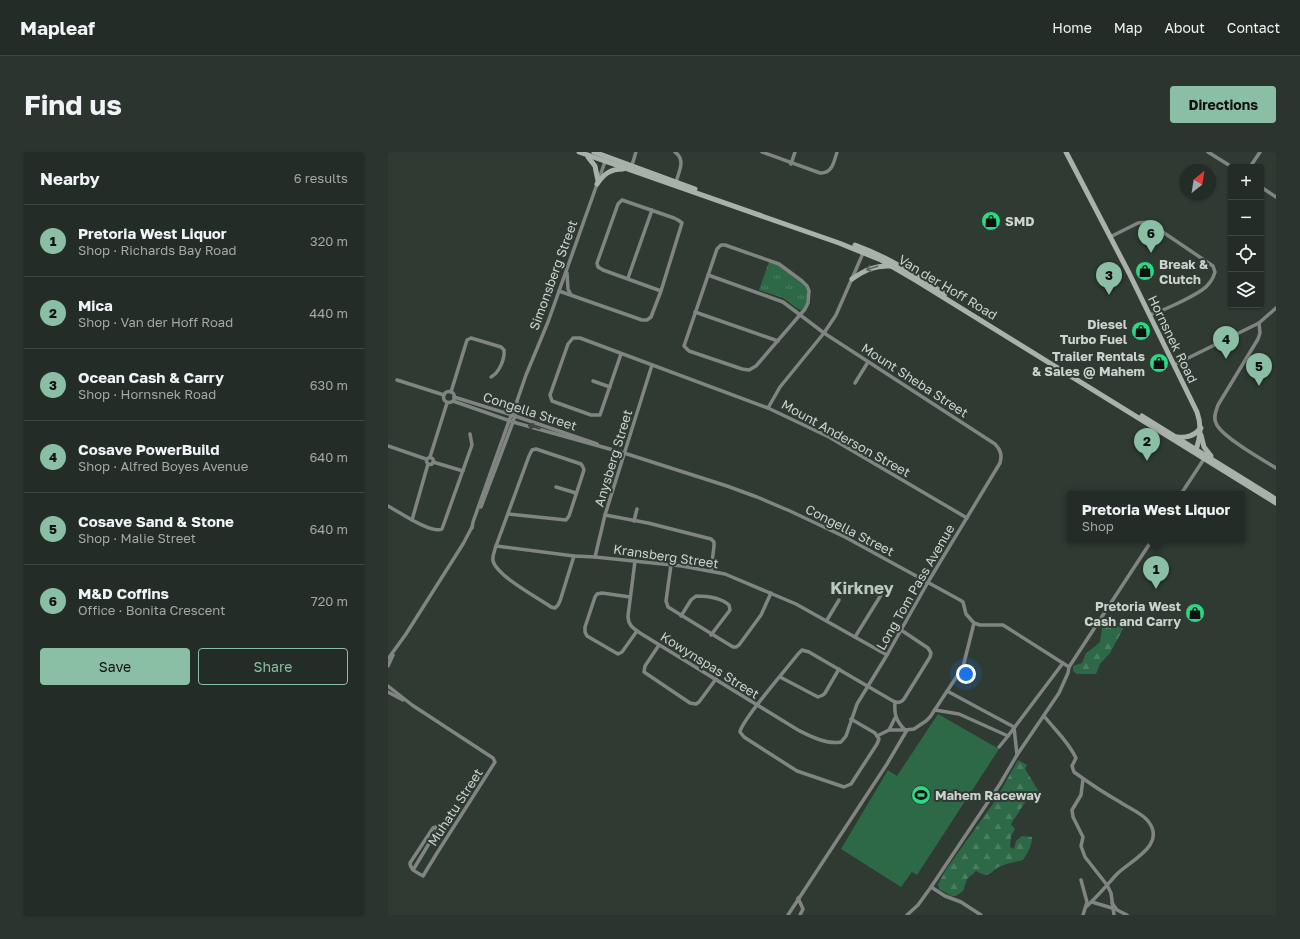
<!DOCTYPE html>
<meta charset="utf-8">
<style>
:root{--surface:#232c26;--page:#2b342e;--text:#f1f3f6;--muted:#a3a7a7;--line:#404843;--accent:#8abfa5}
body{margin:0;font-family:"Golos Text",sans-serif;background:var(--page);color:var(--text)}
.controls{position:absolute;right:12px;top:12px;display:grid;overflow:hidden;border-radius:4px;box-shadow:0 1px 3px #0004}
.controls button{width:36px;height:36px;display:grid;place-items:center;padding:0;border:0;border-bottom:1px solid var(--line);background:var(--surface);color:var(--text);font:20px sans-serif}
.compass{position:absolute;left:792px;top:12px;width:36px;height:36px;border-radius:50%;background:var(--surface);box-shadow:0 1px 3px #0004;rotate:30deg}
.you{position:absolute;left:578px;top:522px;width:14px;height:14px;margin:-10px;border:3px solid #fff;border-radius:50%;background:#1a73e8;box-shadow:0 0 0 6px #1a73e833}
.badge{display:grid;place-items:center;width:26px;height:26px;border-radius:50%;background:var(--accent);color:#111;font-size:13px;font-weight:700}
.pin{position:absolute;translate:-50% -33px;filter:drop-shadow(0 1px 2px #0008)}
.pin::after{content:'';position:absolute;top:21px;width:14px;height:12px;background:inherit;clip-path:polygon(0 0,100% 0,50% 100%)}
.popup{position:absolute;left:679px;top:339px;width:178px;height:52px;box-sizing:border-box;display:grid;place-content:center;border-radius:4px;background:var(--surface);filter:drop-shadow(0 1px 3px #0005);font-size:13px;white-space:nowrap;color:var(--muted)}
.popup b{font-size:15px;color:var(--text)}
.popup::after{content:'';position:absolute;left:50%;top:100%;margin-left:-8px;border:8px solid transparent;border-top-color:var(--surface)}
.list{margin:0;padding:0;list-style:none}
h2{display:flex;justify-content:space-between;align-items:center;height:52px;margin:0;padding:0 16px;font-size:17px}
h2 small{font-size:13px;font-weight:400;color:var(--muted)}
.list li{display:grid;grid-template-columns:26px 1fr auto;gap:12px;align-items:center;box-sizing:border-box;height:72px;padding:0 16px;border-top:1px solid var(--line)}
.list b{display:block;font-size:15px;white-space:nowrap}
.list p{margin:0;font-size:13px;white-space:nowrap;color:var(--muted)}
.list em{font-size:13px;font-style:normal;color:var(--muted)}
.actions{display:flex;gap:8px;padding:12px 16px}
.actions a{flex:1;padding:9px 0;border:1px solid var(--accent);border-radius:4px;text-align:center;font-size:14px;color:var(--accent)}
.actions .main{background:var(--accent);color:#111}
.icon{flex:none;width:22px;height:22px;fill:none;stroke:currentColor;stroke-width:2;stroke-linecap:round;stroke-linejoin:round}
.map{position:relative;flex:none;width:888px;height:763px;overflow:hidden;border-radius:4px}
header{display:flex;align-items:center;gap:24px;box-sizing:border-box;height:56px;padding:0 20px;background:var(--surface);border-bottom:1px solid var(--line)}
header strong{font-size:19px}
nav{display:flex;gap:22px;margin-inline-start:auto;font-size:14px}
.intro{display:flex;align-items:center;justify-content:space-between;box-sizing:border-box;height:96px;padding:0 24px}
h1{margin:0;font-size:28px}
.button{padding:10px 18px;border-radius:4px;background:var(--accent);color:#111;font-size:14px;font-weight:700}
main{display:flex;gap:24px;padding:0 24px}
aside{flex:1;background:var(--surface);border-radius:4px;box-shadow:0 1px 3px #0004}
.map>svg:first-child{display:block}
.green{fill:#2e6947}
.forest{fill:url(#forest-firs)}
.park{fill:url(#park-tufts)}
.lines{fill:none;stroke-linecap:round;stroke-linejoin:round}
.street{stroke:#808581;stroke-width:3.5}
.secondary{stroke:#a8b2ab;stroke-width:5}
.oneway{stroke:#59645d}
.oneway2{stroke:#3b453f}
.labels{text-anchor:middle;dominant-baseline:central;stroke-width:4;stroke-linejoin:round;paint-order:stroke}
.poi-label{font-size:13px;font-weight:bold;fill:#ccd3ce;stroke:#2f3a33;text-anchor:start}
.street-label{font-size:13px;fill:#ccd3ce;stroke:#2f3a33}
.district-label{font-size:17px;font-weight:bold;fill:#bac8bf;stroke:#2f3a33}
</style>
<header>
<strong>Mapleaf</strong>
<nav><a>Home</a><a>Map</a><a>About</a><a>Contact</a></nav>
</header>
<div class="intro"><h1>Find us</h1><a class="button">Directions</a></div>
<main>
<aside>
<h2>Nearby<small>6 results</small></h2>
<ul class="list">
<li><span class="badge">1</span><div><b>Pretoria West Liquor</b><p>Shop · Richards Bay Road</p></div><em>320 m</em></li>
<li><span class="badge">2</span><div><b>Mica</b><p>Shop · Van der Hoff Road</p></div><em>440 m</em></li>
<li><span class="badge">3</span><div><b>Ocean Cash &amp; Carry</b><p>Shop · Hornsnek Road</p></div><em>630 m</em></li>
<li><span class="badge">4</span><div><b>Cosave PowerBuild</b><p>Shop · Alfred Boyes Avenue</p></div><em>640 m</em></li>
<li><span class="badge">5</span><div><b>Cosave Sand &amp; Stone</b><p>Shop · Malie Street</p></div><em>640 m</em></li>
<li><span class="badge">6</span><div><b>M&amp;D Coffins</b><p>Office · Bonita Crescent</p></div><em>720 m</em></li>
</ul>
<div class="actions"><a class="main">Save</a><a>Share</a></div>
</aside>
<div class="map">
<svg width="888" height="763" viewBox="0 0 888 763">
<defs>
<pattern id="forest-firs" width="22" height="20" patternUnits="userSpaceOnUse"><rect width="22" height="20" fill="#2e6947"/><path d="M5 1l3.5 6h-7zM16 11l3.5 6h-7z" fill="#4b7e60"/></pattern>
<pattern id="park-tufts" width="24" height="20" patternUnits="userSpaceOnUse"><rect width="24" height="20" fill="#2e6947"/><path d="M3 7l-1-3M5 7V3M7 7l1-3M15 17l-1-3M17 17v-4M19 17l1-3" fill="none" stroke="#4b7e60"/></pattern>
</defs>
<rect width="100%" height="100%" fill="#2f3a33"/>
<polygon class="green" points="550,562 611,597 529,723 524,720 513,735 453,697 500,618 509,624"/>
<g class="forest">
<polygon points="726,471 733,473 735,477 722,501 712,512 708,522 689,522 685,519 685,514 694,511 698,501 705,496 712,490 714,476"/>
<path d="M630,608L639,613L637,617L651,640L640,646L623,672L627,677L623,684L622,695L626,697L628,689L634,684L644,685C644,694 640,700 635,708C628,710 620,711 613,714C601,719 604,728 588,719L579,727L575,739L568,744H564L551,737L550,732L559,716L607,649Z"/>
</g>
<path class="park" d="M381,110L391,113L416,133C421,140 421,153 413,158L410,157L395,146L371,138Z"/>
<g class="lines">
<g class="street">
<path d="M287,0C298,8 291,19 288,30"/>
<path d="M374,0L432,21C444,22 446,10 449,0"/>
<polyline points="820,0 844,15"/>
<polyline points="403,12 407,0"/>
<polyline points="244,13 248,0"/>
<polyline points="862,15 872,0"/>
<polyline points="873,35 888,45"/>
<path d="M722,85L750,71L760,70L825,114L827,120C825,127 820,134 814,138C802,146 775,159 761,163"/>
<polygon points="333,93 337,93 391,112 414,129 419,134 421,139 420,151 417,157 368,214 361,218 354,217 301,199 296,194 329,97"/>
<polyline points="179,121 180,137 183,143"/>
<polyline points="240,126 264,58"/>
<polyline points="171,139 254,168 259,168 263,165 273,139 294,71 290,68 286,66 234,48 230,52 209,111 210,115 215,118 273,139"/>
<polyline points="307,160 390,189"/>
<path d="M871,171L872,181L870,187L830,253C828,259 825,265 828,271C832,284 875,308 888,316"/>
<polyline points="233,202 212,263 203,263 164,249 162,243 180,192 185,186 192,186 380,256 441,285 579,366"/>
<polyline points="786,213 871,171 888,156"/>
<polyline points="9,228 56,243"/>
<polyline points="205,229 222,235"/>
<polyline points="467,231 480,210"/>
<circle cx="61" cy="245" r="5.5"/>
<path d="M63,240L79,188L83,186L113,195L116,198C117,207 111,221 103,225"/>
<polyline points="66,245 127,264 209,292"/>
<polyline points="65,249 125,270 236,301 339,334 369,345 402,359 457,385 572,448 575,450 578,462 586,471 592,473 615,473 681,515"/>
<polyline points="380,256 392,235 436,181 448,163 476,99"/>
<polyline points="0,294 38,307"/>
<polyline points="42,305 59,251"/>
<circle cx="42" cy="309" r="3.5"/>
<polyline points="45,310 75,319"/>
<polyline points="168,335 188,341"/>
<polyline points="793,342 816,307"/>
<path d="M0,354C11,360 43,382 54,377L84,293L82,282"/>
<polyline points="93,355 125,270 129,256 129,249"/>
<path d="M120,362L178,368L181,364L196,318L195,315L193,312L148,297L144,298L141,304L108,394C107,398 104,404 105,409C109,424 150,446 163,455L167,456L170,453L172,449L186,404"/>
<polyline points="217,363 260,371 323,387 326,390 326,394 323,419"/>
<polyline points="24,368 40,312"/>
<polyline points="246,369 249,357"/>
<polyline points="84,376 85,370 126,255 129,249 138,223 160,170 218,7"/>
<polyline points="108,394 186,404 207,405 294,414 337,422 408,452 499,503"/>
<polyline points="207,405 217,363 264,213"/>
<path d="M247,409L240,464C240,473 245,476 252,481L410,578C422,584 439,593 453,590L458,584L469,552L499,503L540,430L612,311C614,303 613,298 607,292L436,181L395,150L320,123"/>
<polyline points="283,413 278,449 280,455 345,495 348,495 351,493 373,463 383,441"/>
<polyline points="242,445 214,441 209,442 207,445 197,475 197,480 199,484 230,502 234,500 249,479"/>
<path d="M293,464L303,448L308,444C319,444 333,446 341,453L342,458L323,483"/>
<polyline points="439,468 451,448"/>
<polyline points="467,485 493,443"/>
<polyline points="271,493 257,514 256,520 302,551 308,552 311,550 328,527"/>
<polyline points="0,507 18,482 75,392 84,375"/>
<polyline points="0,514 5,503"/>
<polyline points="392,525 430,545 435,543 437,541 451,517"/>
<path d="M0,534L24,553L105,606L107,610L49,701L35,724C30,721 22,718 22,711L45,676L48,675L49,678L48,680L25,718"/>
<polyline points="559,539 626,575 629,603"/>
<polyline points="0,540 15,548"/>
<path d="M507,550C506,562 508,569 517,578"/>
<polyline points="547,558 571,562 620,584"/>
<path d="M656,564C667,578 680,589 688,606L684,614L686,620C701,631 716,641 732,650C739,655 755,662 760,669C779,693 743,708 729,722C719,733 709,745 698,755"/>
<path d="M463,567L487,581L491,587L489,592L463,632L456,635L409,619L356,585L352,580C353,569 400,515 410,502L414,498L421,500L505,549C509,551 513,551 516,547L542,505L543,501L540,496L513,478"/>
<polyline points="501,578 507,566"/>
<polyline points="489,584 501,578 517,578 526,577 538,569 542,565 575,515 586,471"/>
<polyline points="611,595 620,584 675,511"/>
<polyline points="695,627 693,643 684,658 685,665 695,685 693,694 697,705 719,733 723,741 726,763"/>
<polyline points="693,728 699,750 695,763"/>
<polyline points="543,735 557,744 573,750 593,763"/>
<polyline points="410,746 415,757 412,763"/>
<polyline points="704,750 724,756"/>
<polyline points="724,751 729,758 739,763"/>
<polyline points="400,763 499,612 519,578"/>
<polyline points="519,763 530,753 543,735 612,632 629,603 671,541 680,521 681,515 764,388"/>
</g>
<g class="secondary">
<polyline points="191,0 451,91 493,108 529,129 888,351"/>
<polyline points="206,0 307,37"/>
<path d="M678,0L741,121L809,260C814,274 813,286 807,300"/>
<polyline points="200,5 207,14 210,29"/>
<path d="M209,32C216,22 222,17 235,17"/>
<path d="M467,93C500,105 528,123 557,142"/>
<path d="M464,127C477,118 487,113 503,114"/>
<polyline points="754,264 886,346"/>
<polyline points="813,283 816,295 823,304"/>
<path d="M789,285C799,286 806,284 813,276"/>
</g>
</g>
<defs><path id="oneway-shaft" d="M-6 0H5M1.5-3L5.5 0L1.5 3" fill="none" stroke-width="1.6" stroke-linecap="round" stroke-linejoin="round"/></defs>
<use class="oneway" href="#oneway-shaft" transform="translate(484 116) rotate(162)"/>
<use class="oneway2" href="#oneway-shaft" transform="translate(146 275) rotate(-164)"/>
<defs>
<g id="shop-disc" transform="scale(1)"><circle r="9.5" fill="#2bd884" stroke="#2f3a33"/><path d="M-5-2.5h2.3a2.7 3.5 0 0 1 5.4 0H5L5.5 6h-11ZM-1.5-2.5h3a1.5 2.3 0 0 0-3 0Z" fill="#111"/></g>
<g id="stadium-disc" transform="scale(1)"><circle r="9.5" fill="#2bd884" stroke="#2f3a33"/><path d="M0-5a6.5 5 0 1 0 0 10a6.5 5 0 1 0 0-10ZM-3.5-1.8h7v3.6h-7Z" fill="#111"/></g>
</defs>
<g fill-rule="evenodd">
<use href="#shop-disc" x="603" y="69"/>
<use href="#shop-disc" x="757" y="119"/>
<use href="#shop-disc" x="753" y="179"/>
<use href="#shop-disc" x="771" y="211"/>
<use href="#shop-disc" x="807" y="461"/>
<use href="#stadium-disc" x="533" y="643"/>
</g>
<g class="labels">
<g class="poi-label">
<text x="617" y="69">SMD</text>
<text x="771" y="112">Break &amp;<tspan x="771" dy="15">Clutch</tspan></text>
<text x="739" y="172" text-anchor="end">Diesel<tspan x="739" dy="15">Turbo Fuel</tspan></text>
<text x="757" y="204" text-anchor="end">Trailer Rentals<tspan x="757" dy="15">&amp; Sales @ Mahem</tspan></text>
<text x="793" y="454" text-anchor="end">Pretoria West<tspan x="793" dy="15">Cash and Carry</tspan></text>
<text x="547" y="643">Mahem Raceway</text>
</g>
<g class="street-label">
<text transform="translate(165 123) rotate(-70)">Simonsberg Street</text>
<text transform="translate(560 135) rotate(31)">Van der Hoff Road</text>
<text transform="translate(785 187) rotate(64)">Hornsnek Road</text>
<text transform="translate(527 228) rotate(33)">Mount Sheba Street</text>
<text transform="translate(142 259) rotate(18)">Congella Street</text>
<text transform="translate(458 286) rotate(29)">Mount Anderson Street</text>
<text transform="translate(225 306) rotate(-73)">Anysberg Street</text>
<text transform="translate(462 378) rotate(27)">Congella Street</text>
<text transform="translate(278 404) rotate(8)">Kransberg Street</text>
<text transform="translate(527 435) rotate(-60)">Long Tom Pass Avenue</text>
<text transform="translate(322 513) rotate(32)">Kowynspas Street</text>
<text transform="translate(67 655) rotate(-57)">Muhatu Street</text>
</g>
<g class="district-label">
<text x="474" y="435">Kirkney</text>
</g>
</g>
</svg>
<div class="controls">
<button>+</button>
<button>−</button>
<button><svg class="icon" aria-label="locate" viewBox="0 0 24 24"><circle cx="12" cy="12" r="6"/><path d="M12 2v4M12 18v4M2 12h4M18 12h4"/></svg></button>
<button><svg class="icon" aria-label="layers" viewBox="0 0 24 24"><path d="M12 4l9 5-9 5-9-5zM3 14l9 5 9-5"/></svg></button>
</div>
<svg class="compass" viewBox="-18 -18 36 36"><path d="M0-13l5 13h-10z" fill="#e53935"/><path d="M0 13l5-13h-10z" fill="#a3a7a7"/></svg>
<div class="you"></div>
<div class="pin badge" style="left:768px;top:437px">1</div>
<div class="popup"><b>Pretoria West Liquor</b>Shop</div>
<div class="pin badge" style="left:759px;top:309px">2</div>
<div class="pin badge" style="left:721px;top:143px">3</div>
<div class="pin badge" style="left:838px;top:207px">4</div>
<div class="pin badge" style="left:871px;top:234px">5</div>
<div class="pin badge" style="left:763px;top:101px">6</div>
</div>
</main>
